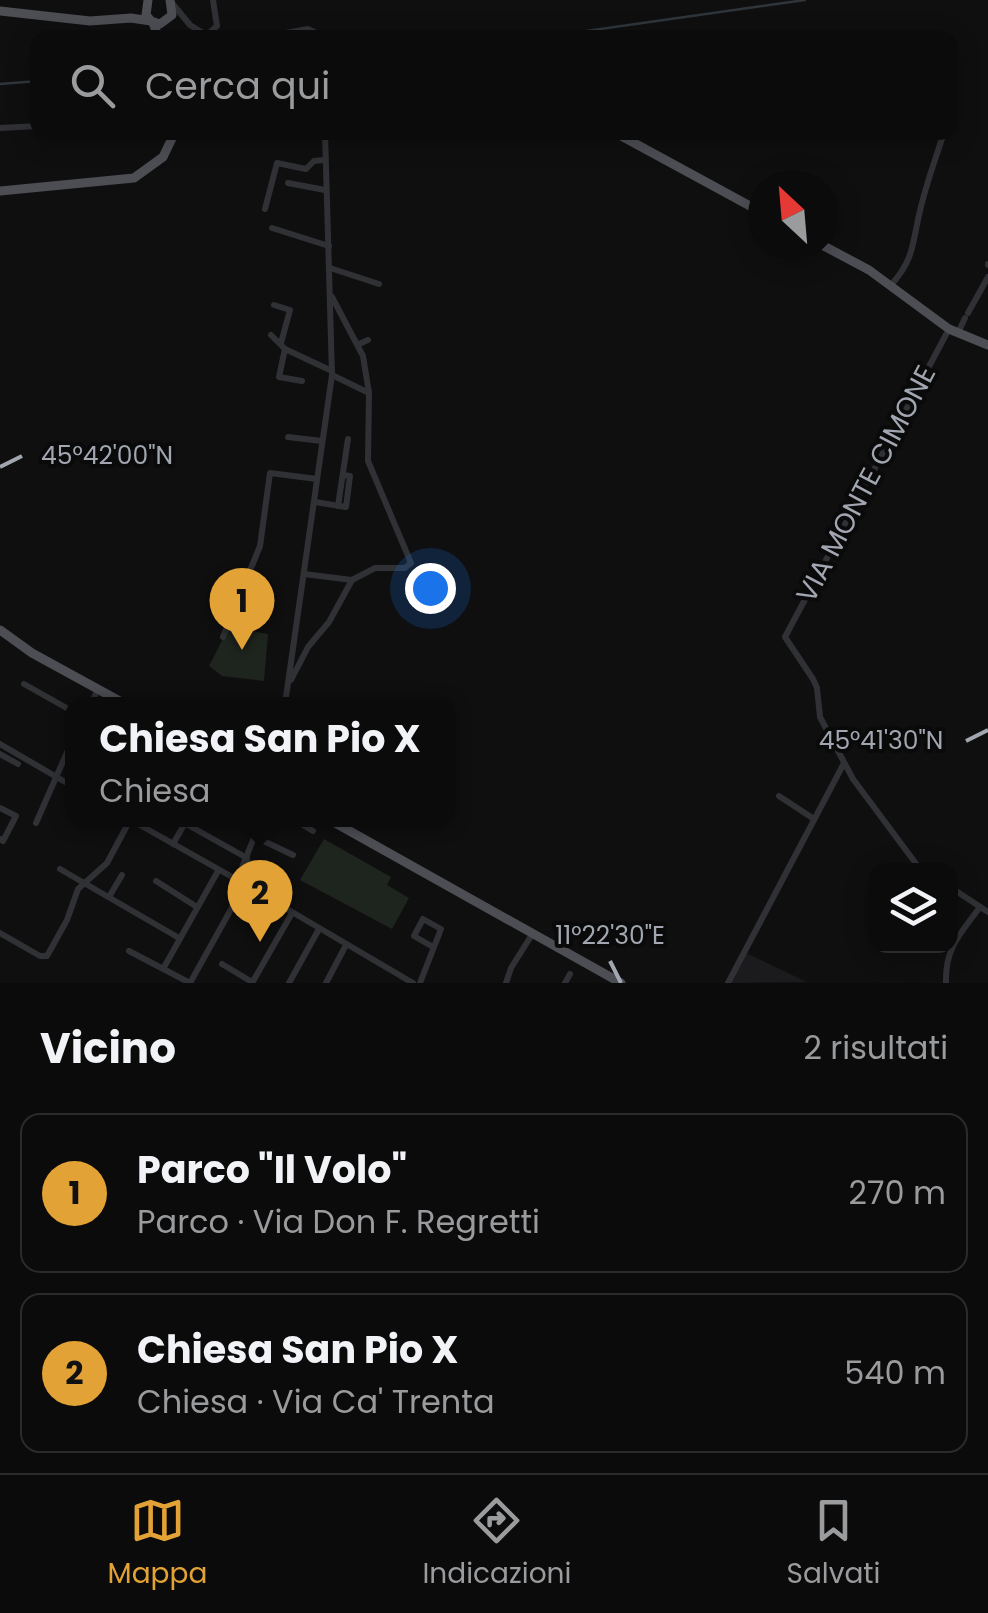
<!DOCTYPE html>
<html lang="it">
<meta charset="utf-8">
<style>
:root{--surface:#0b0b0c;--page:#19191a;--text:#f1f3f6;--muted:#9a9b9d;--line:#2b2b2d;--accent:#e2a235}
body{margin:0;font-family:Poppins,sans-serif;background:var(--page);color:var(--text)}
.controls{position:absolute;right:30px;bottom:30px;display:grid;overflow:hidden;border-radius:20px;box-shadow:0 5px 25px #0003}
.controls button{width:90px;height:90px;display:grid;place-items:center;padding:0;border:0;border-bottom:2px solid var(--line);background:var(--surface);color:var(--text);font:50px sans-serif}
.compass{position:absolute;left:748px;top:170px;width:90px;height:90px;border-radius:50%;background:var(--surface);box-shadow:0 5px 25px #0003;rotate:334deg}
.you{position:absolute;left:430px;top:588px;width:35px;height:35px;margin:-25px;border:8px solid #fff;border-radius:50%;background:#1a73e8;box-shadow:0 0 0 15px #1a73e833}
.badge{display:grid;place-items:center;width:65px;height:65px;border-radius:50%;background:var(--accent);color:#111;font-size:32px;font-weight:700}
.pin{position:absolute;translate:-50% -82px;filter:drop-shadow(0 2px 5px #0008)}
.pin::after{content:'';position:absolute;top:52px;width:35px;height:30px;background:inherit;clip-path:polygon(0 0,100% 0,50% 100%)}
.popup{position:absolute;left:65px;top:697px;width:390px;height:130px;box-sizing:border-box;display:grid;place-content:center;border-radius:20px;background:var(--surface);filter:drop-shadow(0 2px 8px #0005);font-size:32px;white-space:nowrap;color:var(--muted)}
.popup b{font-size:38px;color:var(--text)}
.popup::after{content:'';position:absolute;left:50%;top:100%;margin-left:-20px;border:20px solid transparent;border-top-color:var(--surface)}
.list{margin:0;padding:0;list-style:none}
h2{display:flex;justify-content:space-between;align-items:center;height:130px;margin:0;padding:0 40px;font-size:42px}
h2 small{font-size:32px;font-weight:400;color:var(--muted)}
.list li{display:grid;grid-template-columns:65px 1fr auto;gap:30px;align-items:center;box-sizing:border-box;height:160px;margin:0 20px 20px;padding:0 20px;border:2px solid var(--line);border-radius:20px}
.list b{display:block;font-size:38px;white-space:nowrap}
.list p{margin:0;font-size:32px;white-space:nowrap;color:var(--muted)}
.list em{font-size:32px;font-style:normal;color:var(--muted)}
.icon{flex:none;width:55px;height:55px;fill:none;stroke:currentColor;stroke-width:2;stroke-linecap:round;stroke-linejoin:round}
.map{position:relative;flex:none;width:988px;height:983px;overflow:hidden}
.search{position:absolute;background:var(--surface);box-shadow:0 5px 25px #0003;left:30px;right:30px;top:30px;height:110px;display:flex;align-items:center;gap:25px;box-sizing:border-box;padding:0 35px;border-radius:20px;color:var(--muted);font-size:38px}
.sheet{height:490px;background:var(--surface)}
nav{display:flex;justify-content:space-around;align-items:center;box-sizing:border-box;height:140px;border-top:2px solid var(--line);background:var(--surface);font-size:28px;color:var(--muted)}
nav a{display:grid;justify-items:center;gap:5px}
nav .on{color:var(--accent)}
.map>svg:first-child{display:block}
.built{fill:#1b1b1d}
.green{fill:#1e241e}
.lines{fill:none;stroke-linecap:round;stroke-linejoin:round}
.stream{stroke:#2e363c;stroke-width:2.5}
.minor{stroke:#303135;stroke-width:6}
.major{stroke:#4c4e54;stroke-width:9}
.ticks{fill:none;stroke:#a1a6b0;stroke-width:4}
.labels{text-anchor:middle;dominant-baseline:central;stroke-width:8;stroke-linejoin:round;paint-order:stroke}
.street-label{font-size:28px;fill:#a1a6b0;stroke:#0a0a0b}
.ticks-label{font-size:25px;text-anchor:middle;fill:#a1a6b0;stroke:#0a0a0b;stroke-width:8;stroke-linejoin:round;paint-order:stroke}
</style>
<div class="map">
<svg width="988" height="983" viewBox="0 0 988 983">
<rect width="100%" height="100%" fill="#0f0f10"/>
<polygon class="built" points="744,952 807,982 728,983"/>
<g class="green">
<polygon points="229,627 268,634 264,681 222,676 209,666"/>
<polygon points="324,839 391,877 387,885 409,898 392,929 300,880"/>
</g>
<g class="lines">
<g class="stream">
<polyline points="537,38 805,0"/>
<polyline points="0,84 38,81"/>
</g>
<g class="minor">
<polyline points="172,3 190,25 211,38"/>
<polyline points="206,36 217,26 213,0"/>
<polyline points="821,36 824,38"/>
<polyline points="169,38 175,33 191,38"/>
<polyline points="258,38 308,29 326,38"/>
<polyline points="950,101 950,110"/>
<polyline points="0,128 38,126"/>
<polyline points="288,183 325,190"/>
<polyline points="265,209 277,163 306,169 314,161 324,160"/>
<polyline points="272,228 329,246"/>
<polyline points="988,264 988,265"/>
<polyline points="330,268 379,284"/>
<path d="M891,285C915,258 912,243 920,211C926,184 936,158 944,132"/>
<polyline points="274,305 290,310 281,343"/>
<polyline points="968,313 988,277"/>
<polyline points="958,333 965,318"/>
<polyline points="271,335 285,349 332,371"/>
<polyline points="359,344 368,340"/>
<polyline points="285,349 279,377 302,381"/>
<polyline points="332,375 369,393"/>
<polyline points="288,437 322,441"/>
<polyline points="315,502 346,507 350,476 343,475"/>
<polyline points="338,506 348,439"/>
<polyline points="304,574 352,580"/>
<polyline points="223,637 260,546 270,473 317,479"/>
<polyline points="291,680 308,647 329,622 352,580 375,568 405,568 411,563 368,461 369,393 363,356 332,297"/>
<polyline points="24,684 72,711"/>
<polyline points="91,704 98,689"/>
<polyline points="285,704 332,375 325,132"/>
<polyline points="0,744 72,786"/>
<polyline points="0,754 18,764"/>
<polyline points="779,796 814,819"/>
<polyline points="0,808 16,816 3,841 0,839"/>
<polyline points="131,820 234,878"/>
<polyline points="179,820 247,858"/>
<polyline points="295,820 313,831"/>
<polyline points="36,823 72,741"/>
<polyline points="255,837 293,855"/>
<polyline points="173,844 185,823"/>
<polyline points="246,861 283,882"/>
<polyline points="60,869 179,938"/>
<polyline points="925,871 917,865 853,779 820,717 817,688 813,679 785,637 949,329"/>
<polyline points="239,875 261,820"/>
<polyline points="156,881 197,907"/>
<polyline points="241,882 413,983"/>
<polyline points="950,887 988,912"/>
<polyline points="109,897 122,875"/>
<polyline points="0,933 40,956 47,956 67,920 78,889 107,863 130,820"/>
<polyline points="129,951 190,983"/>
<polyline points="222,964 252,982"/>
<polyline points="163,969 218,871"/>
<polyline points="190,983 244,886"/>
<polyline points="252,983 292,913"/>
<polyline points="289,983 319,929"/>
<polyline points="326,983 346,945"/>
<polyline points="420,983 441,929 423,919 414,936 433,947"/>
<polyline points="506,983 511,968 533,933"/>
<polyline points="565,983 570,974"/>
<polyline points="728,983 844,763"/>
<path d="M946,983C945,948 960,934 980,907"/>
</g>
<g class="major">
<polyline points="148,0 146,15 151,21 160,24 172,15 170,0"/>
<polyline points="0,11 90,21 131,18 151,21"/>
<polyline points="153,23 159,38"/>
<polyline points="614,132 763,213"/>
<polyline points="0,191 134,178 163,157 175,132"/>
<polyline points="822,245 869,270 949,329 988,345"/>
<polyline points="0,630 32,653 125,704"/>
<polyline points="330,820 621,983"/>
</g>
</g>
<path class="ticks" d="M0,467L22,456M966,741L988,730M610,961L621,983"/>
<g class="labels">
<g class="street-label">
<text transform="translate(866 484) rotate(-62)">VIA MONTE CIMONE</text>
</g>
</g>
<g class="ticks-label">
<text x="107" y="464">45°42'00"N</text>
<text x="881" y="749">45°41'30"N</text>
<text x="610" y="944">11°22'30"E</text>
</g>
</svg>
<div class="controls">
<button><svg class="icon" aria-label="layers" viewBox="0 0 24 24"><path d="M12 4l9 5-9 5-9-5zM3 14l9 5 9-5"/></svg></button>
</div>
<svg class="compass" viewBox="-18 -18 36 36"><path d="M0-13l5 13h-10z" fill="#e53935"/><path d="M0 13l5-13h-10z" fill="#9a9b9d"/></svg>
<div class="you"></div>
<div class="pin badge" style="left:242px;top:650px">1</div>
<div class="pin badge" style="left:260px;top:942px">2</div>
<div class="popup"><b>Chiesa San Pio X</b>Chiesa</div>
<div class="search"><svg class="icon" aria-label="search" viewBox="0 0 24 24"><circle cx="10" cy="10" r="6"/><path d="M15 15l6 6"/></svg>Cerca qui</div>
</div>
<section class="sheet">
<h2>Vicino<small>2 risultati</small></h2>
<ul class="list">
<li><span class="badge">1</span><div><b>Parco &quot;Il Volo&quot;</b><p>Parco · Via Don F. Regretti</p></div><em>270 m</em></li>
<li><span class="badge">2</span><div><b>Chiesa San Pio X</b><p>Chiesa · Via Ca' Trenta</p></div><em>540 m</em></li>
</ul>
</section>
<nav>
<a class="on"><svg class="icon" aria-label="map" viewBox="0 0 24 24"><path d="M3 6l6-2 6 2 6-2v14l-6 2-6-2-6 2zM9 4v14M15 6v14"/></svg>Mappa</a>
<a><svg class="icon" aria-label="directions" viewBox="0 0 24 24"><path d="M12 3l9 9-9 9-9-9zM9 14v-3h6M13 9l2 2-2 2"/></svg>Indicazioni</a>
<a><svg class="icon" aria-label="saved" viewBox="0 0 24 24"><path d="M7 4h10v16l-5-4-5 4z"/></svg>Salvati</a>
</nav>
